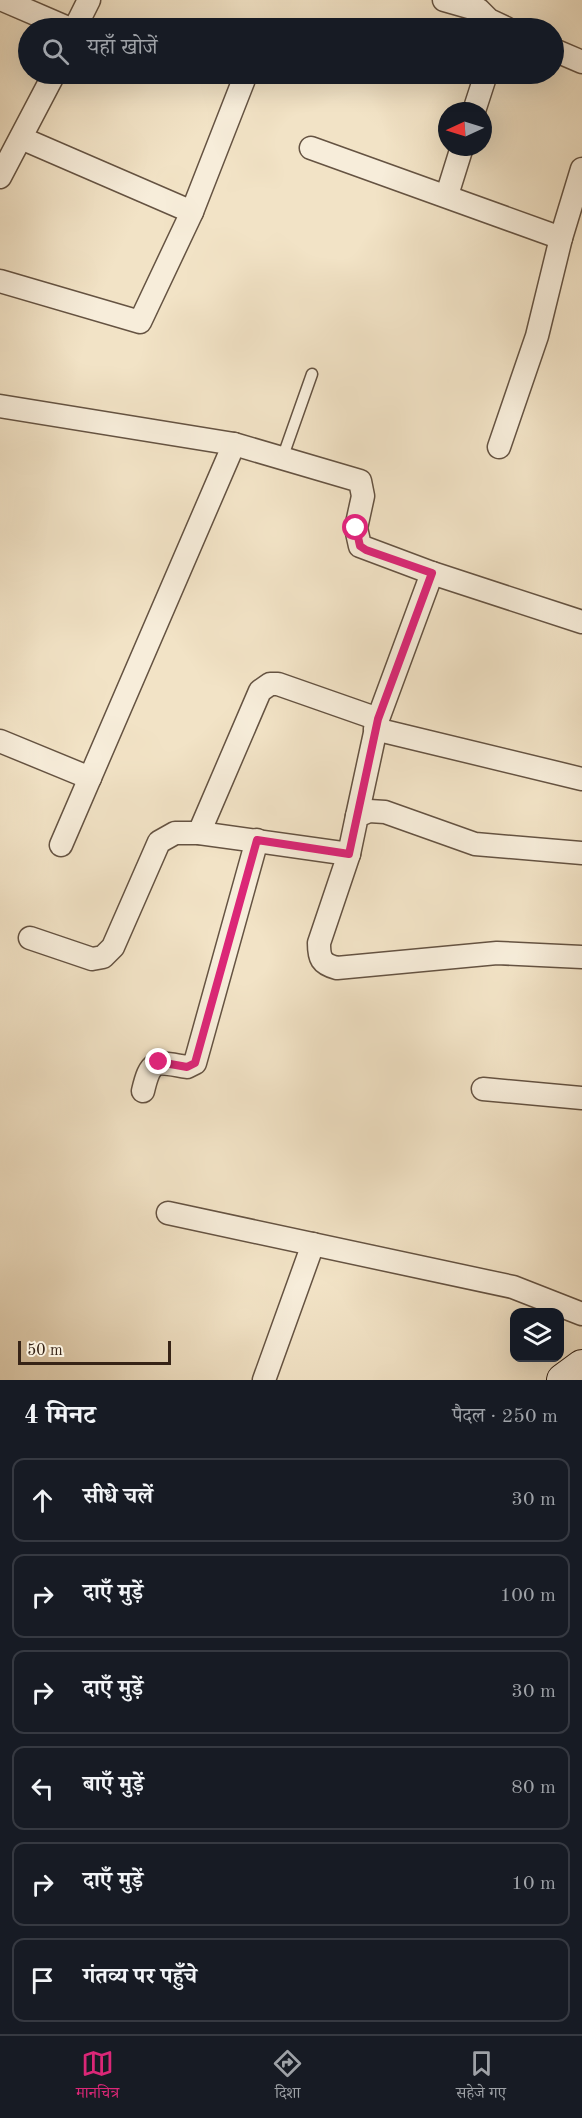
<!DOCTYPE html>
<html lang="hi">
<meta charset="utf-8">
<style>
:root{--surface:#171b24;--page:#20242c;--text:#f1f3f6;--muted:#9ea1a6;--line:#363941;--accent:#db2777}
body{margin:0;font-family:"Old Standard TT","Noto Serif Devanagari",serif;background:var(--page);color:var(--text)}
.controls{position:absolute;right:18px;bottom:18px;display:grid;overflow:hidden;border-radius:12px;box-shadow:0 6px 24px #0002}
.controls button{width:54px;height:54px;display:grid;place-items:center;padding:0;border:0;border-bottom:2px solid var(--line);background:var(--surface);color:var(--text);font:30px sans-serif}
.compass{position:absolute;left:438px;top:102px;width:54px;height:54px;border-radius:50%;background:var(--surface);box-shadow:0 6px 24px #0002;rotate:266deg}
.scale{position:absolute;left:18px;bottom:15px;width:153px;box-sizing:border-box;padding-left:6px;border:3px solid #362316;border-top:0;font-size:16px;line-height:21px;white-space:nowrap;color:#362316;-webkit-text-stroke:4px #f7edda;paint-order:stroke}
.stop{position:absolute;width:18px;height:18px;margin:-14px;border:4px solid #db2777;border-radius:50%;background:#fff}
.stop.end{background:#db2777;border-color:#fff;box-shadow:0 2px 6px #0008}
.list{margin:0;padding:0;list-style:none}
h2{display:flex;justify-content:space-between;align-items:center;height:78px;margin:0;padding:0 24px;font-size:26px}
h2 small{font-size:20px;font-weight:400;color:var(--muted)}
.list li{display:grid;grid-template-columns:39px 1fr auto;gap:18px;align-items:center;box-sizing:border-box;height:84px;margin:0 12px 12px;padding:0 12px;border:2px solid var(--line);border-radius:12px}
.list b{display:block;font-size:22px;white-space:nowrap}
.list em{font-size:20px;font-style:normal;color:var(--muted)}
.icon{flex:none;width:33px;height:33px;fill:none;stroke:currentColor;stroke-width:2;stroke-linecap:round;stroke-linejoin:round}
.map{position:relative;flex:none;width:582px;height:1380px;overflow:hidden}
.search{position:absolute;background:var(--surface);box-shadow:0 6px 24px #0002;left:18px;right:18px;top:18px;height:66px;display:flex;align-items:center;gap:15px;box-sizing:border-box;padding:0 21px;border-radius:33px;color:var(--muted);font-size:22px}
.sheet{height:654px;background:var(--surface)}
nav{display:flex;justify-content:space-around;align-items:center;box-sizing:border-box;height:84px;border-top:2px solid var(--line);background:var(--surface);font-size:16px;color:var(--muted)}
nav a{display:grid;justify-items:center;gap:3px}
nav .on{color:var(--accent)}
.map>svg:first-child{display:block}
.lines{fill:none;stroke-linecap:round;stroke-linejoin:round}
.lane-casing{stroke:#655342;stroke-width:13}
.street-casing{stroke:#655342;stroke-width:25}
.secondary-casing{stroke:#362316;stroke-width:34}
.lane{stroke:#f7edda;stroke-width:10}
.street{stroke:#f7edda;stroke-width:22}
.secondary{stroke:#f7edda;stroke-width:32}
.route{stroke:#db2777;stroke-width:8}
</style>
<div class="map">
<svg width="582" height="1380" viewBox="0 0 582 1380">
<rect width="100%" height="100%" fill="#f2e3c6"/>
<filter id="stains"><feTurbulence type="fractalNoise" baseFrequency=".00333" numOctaves="4"/><feColorMatrix values="0 0 0 0 .2 0 0 0 0 .09 0 0 0 0 .02 0 0 0 .5 -.17"/></filter>
<radialGradient id="worn" r=".72"><stop offset=".6" stop-color="#630" stop-opacity="0"/><stop offset="1" stop-color="#630" stop-opacity=".3"/></radialGradient>
<g class="lines">
<g class="lane-casing">
<polyline id="lane" points="283,456 312,374"/>
</g>
<g class="street-casing">
<g id="street">
<polyline points="3,0 68,28"/>
<polyline points="444,0 479,10 489,20 506,28"/>
<polyline points="75,28 89,0"/>
<polyline points="554,50 582,62"/>
<polyline points="474,111 486,74"/>
<polyline points="21,138 192,212"/>
<polyline points="311,148 561,238"/>
<polyline points="0,177 54,74"/>
<polyline points="447,195 462,147"/>
<polyline points="0,281 140,322 192,212 246,74"/>
<polyline points="0,406 234,444 360,481 363,496 356,528 360,546 432,573 378,719 357,816"/>
<polyline points="499,447 537,336 561,238 582,169"/>
<polyline points="432,573 582,622"/>
<polyline points="375,729 582,779"/>
<polyline points="0,741 90,778"/>
<polyline points="199,833 260,691 270,684 278,684 378,719"/>
<polyline points="61,845 234,444"/>
<polyline points="349,854 357,816 369,811 385,812 475,844 582,853"/>
<path d="M30,938L92,959L103,957L113,947L159,842L175,833H199L349,854L319,943C319,958 321,964 337,968L497,953L582,957"/>
<polyline points="483,1089 582,1098"/>
<path d="M143,1091C151,1057 156,1062 187,1067L195,1063L257,840"/>
<polyline points="168,1213 513,1287 582,1314"/>
<polyline points="264,1380 313,1244"/>
</g>
</g>
<g class="secondary-casing">
<polyline id="secondary" points="563,1380 582,1366"/>
</g>
<use href="#lane" class="lane"/>
<use href="#street" class="street"/>
<use href="#secondary" class="secondary"/>
</g>
<g class="lines">
<polyline class="route" points="159,1062 187,1067 195,1063 257,840 349,854 378,719 432,573 366,550 360,546 356,528"/>
</g>
<rect width="100%" height="100%" filter="url(#stains)"/>
<rect width="100%" height="100%" fill="url(#worn)"/>
</svg>
<div class="controls">
<button><svg class="icon" aria-label="layers" viewBox="0 0 24 24"><path d="M12 4l9 5-9 5-9-5zM3 14l9 5 9-5"/></svg></button>
</div>
<svg class="compass" viewBox="-18 -18 36 36"><path d="M0-13l5 13h-10z" fill="#e53935"/><path d="M0 13l5-13h-10z" fill="#9ea1a6"/></svg>
<div class="scale">50 m</div>
<div class="stop" style="left:356px;top:528px"></div>
<div class="stop end" style="left:159px;top:1062px"></div>
<div class="search"><svg class="icon" aria-label="search" viewBox="0 0 24 24"><circle cx="10" cy="10" r="6"/><path d="M15 15l6 6"/></svg>यहाँ खोजें</div>
</div>
<section class="sheet">
<h2>4 मिनट<small>पैदल · 250 m</small></h2>
<ul class="list">
<li><svg class="icon" aria-label="ahead" viewBox="0 0 24 24"><path d="M12 20V5M6 11l6-6 6 6"/></svg><div><b>सीधे चलें</b></div><em>30 m</em></li>
<li><svg class="icon" aria-label="right" viewBox="0 0 24 24"><path d="M7 20v-9h11M14 6l5 5-5 5"/></svg><div><b>दाएँ मुड़ें</b></div><em>100 m</em></li>
<li><svg class="icon" aria-label="right" viewBox="0 0 24 24"><path d="M7 20v-9h11M14 6l5 5-5 5"/></svg><div><b>दाएँ मुड़ें</b></div><em>30 m</em></li>
<li><svg class="icon" aria-label="left" viewBox="0 0 24 24"><path d="M17 20v-9H6M10 6l-5 5 5 5"/></svg><div><b>बाएँ मुड़ें</b></div><em>80 m</em></li>
<li><svg class="icon" aria-label="right" viewBox="0 0 24 24"><path d="M7 20v-9h11M14 6l5 5-5 5"/></svg><div><b>दाएँ मुड़ें</b></div><em>10 m</em></li>
<li><svg class="icon" aria-label="arrive" viewBox="0 0 24 24"><path d="M6 21V4h12l-3 4 3 4H6"/></svg><div><b>गंतव्य पर पहुँचे</b></div></li>
</ul>
</section>
<nav>
<a class="on"><svg class="icon" aria-label="map" viewBox="0 0 24 24"><path d="M3 6l6-2 6 2 6-2v14l-6 2-6-2-6 2zM9 4v14M15 6v14"/></svg>मानचित्र</a>
<a><svg class="icon" aria-label="directions" viewBox="0 0 24 24"><path d="M12 3l9 9-9 9-9-9zM9 14v-3h6M13 9l2 2-2 2"/></svg>दिशा</a>
<a><svg class="icon" aria-label="saved" viewBox="0 0 24 24"><path d="M7 4h10v16l-5-4-5 4z"/></svg>सहेजे गए</a>
</nav>
